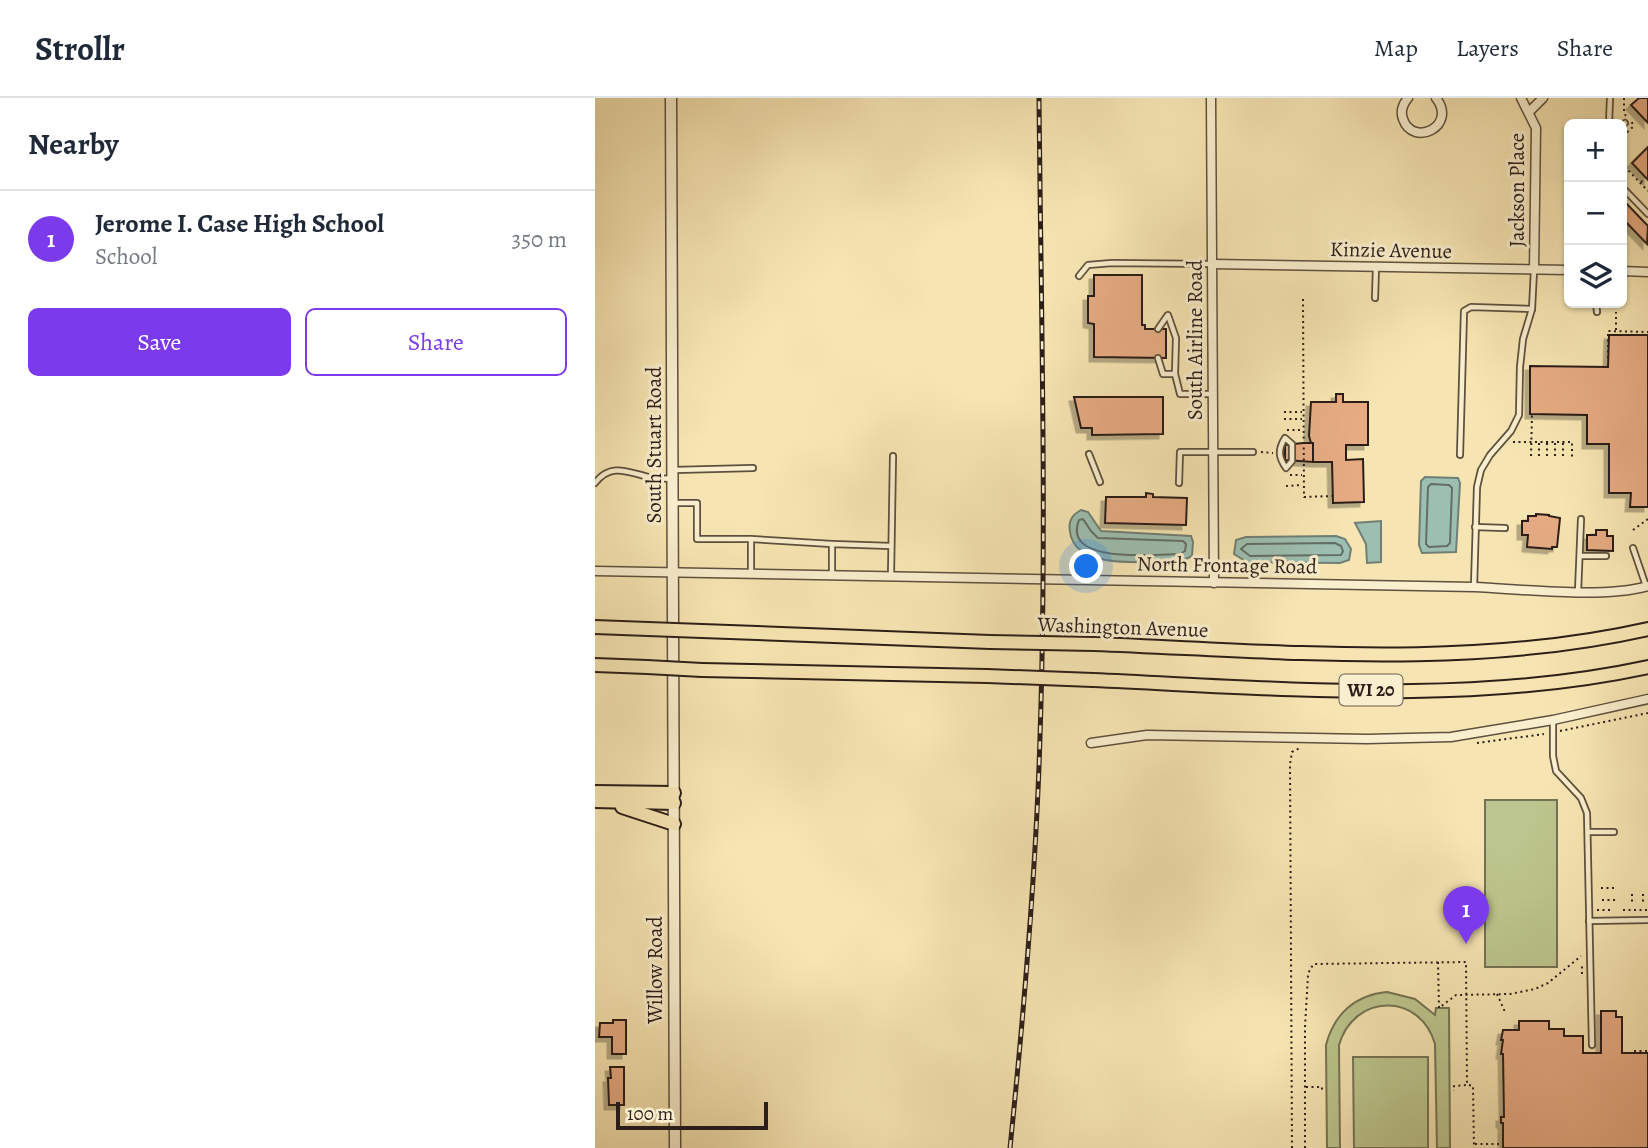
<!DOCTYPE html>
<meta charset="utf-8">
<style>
:root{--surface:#fff;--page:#f2f2f3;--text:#1f2937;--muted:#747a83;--line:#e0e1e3;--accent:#7c3aed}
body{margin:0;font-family:Alegreya,serif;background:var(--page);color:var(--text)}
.controls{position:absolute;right:21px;top:21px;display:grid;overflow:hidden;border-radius:10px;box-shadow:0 2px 5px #0004}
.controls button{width:63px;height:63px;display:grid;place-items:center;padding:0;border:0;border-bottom:2px solid var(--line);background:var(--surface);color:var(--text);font:35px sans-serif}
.scale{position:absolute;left:21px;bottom:18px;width:152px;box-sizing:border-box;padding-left:7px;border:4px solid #2c1e18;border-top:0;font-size:19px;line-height:24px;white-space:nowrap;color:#2c1e18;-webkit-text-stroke:5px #f9eecd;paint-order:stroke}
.you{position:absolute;left:492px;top:469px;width:24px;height:24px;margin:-18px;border:5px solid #fff;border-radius:50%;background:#1a73e8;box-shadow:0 0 0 10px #1a73e833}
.badge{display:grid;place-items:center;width:46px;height:46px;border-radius:50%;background:var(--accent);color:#fff;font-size:23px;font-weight:700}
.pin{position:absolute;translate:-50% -58px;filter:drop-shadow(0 2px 4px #0008)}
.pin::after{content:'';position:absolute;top:37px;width:24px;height:21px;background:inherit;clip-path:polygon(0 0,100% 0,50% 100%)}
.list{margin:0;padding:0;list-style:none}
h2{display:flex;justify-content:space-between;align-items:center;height:91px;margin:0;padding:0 28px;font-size:30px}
h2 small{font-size:23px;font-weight:400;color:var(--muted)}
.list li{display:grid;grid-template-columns:46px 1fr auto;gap:21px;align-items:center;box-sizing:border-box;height:98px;padding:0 28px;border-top:2px solid var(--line)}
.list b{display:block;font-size:26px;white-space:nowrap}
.list p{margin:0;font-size:23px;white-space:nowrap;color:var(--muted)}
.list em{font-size:23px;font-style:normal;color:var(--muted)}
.actions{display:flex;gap:14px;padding:21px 28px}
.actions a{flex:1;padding:16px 0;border:2px solid var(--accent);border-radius:10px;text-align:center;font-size:24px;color:var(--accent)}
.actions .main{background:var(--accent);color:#fff}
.icon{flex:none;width:38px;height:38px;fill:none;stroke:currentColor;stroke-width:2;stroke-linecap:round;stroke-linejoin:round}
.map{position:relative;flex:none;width:1053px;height:1050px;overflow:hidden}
header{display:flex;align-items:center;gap:42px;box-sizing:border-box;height:98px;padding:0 35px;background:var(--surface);border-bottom:2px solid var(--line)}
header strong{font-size:33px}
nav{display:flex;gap:38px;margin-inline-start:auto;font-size:24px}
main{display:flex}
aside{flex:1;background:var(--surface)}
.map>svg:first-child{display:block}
.green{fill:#bcc58d;stroke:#747252;stroke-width:2}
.water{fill:#9dbfb1;stroke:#707f74;stroke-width:2}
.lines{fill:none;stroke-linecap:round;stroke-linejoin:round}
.shore{stroke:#646e64;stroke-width:2}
.building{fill:#e6ab83;stroke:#2c1e18;stroke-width:2;filter:url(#shadow)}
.service-casing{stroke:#5e503e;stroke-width:8}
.minor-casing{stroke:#5e503e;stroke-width:11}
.tertiary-casing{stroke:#5e503e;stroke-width:13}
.primary-casing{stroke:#2c1e18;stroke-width:16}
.path{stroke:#2c1e18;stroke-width:2;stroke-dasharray:2 3.5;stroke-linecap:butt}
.service{stroke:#f9eecd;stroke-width:4.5}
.minor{stroke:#f9eecd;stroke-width:8}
.tertiary{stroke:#f9eecd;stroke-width:10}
.primary{stroke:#f6e5b2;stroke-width:12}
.rail-casing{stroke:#2c1e18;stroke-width:5}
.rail{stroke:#f9eecd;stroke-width:2.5;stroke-dasharray:8;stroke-linecap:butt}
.primary-bridge-casing{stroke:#2c1e18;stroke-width:16;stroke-linecap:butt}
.primary-bridge{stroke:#f6e5b2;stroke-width:12}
.labels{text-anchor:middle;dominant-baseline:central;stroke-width:6;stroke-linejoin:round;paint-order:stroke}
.shield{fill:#f9eecd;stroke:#6a5c4e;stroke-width:2}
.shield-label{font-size:19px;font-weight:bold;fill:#2c1e18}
.street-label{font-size:21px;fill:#2c1e18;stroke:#f9eecd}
</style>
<header>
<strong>Strollr</strong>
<nav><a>Map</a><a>Layers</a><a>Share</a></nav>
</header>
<main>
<aside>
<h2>Nearby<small></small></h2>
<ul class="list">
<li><span class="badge">1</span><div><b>Jerome I. Case High School</b><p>School</p></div><em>350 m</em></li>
</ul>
<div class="actions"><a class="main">Save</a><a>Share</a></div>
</aside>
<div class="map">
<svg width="1053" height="1050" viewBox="0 0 1053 1050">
<defs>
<filter id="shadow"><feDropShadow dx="-4.5" dy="4.5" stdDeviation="0" flood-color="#0004"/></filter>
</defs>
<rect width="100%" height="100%" fill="#f6e5b2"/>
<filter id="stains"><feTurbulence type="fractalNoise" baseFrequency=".00286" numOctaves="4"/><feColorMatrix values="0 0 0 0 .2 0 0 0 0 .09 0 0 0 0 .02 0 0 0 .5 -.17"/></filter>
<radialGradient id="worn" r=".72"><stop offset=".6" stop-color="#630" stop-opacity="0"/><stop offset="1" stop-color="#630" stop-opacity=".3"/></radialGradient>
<g class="green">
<rect x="890" y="702" width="72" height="167"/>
<path d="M792,894L820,901L840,917L841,910H854L855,1050H842L840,946C825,894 759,895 744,947L745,1050H732L731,947C739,916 760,897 792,894Z"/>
<polygon points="758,959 833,959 833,1050 759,1050"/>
</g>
<g class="water">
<polygon points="830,379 863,380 865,385 861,454 827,455 824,447 826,383"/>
<path d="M486,412L493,414L506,433L596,438L598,444L597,458L587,463C557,463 480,474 475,434C473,423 477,417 486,412Z"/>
<polygon points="786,423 786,464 772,465 771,446 760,425"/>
<polygon points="741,438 750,441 756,451 754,462 745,465 652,464 639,456 641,442 651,439"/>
</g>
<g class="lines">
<g class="shore">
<polygon points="836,386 854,387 857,390 855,445 852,448 834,449 831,446 833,389"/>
<path d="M488,421L496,433L503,440L588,443L591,446L590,453L585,456C562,456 466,467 484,422Z"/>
<polygon points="740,445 746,448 748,453 746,457 655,458 646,451 652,446"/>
</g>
</g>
<g class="building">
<polygon points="1044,0 1053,0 1053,25 1036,7"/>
<polygon points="1053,49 1053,82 1037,65"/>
<polygon points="1029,103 1053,128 1052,146 1027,120 1027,105"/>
<polygon points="499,177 547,177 547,227 550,227 550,231 571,231 571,260 499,259 499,226 493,225 493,198 499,198"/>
<polygon points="1014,237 1053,237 1053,409 1035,409 1036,395 1014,395 1014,346 992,346 992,317 935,316 935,268 1013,269"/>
<polygon points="741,296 748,296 748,304 773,304 773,347 751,347 751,362 768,361 769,404 738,405 737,364 718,364 718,345 716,345 714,338 716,304 741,304"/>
<polygon points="479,299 568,299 568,336 497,337 497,330 486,330"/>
<polygon points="708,345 718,345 718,364 690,362 690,347"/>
<polygon points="551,395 558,396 558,399 592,400 591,427 510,425 511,399 551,399"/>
<polygon points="941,416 954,417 954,418 965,420 962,449 957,449 957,451 932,449 933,437 927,437 927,423 933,423 933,418 941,418"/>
<polygon points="1001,432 1012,432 1012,438 1018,438 1018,453 992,452 992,437 1001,437"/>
<polygon points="1006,913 1021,913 1021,919 1027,919 1027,955 1053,955 1053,1050 908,1050 908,1025 906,1025 906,1019 909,1019 908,956 906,956 908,942 906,942 908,932 924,932 924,923 954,923 954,931 969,931 969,938 988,938 988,955 1006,955"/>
<polygon points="18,922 31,922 31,956 17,956 17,939 4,939 5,925 18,925"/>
<polygon points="15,969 29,969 29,1007 14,1007 13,980 16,980"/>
</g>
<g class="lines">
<g class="service-casing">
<g id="service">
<polyline points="1014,26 1015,0"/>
<polyline points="1027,28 1030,25"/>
<polyline points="1027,89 1053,116"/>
<polyline points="484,178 493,167 517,165 616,166"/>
<polyline points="780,200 781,169"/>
<polyline points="1001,205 1002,214"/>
<polyline points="573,217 581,240 580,276 585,296 617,296"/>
<polyline points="563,231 572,218"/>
<polyline points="563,260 568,276 580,276"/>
<path d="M690,340L697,346V363L691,370C683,359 683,351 690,340Z"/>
<polyline points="494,356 505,384"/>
<polyline points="865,357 869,213 876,209 937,211"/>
<polyline points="79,372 158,370"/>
<path d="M0,385C18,362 37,377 59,380C65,381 72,380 77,381"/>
<polyline points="584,385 585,354 658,354"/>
<polyline points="78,405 102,405 102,441 156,441 156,475"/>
<polyline points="880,429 910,430"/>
<polyline points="156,441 237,446"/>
<polyline points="1038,450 1051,488"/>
<polyline points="985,458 1011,458"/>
<polyline points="237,476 237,446 296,448"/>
<polyline points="296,477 298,358"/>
<polyline points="879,489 882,389 886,372 895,357 916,333 924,317 925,269 928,241 937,211 939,172"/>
<polyline points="983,494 986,421"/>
<polyline points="958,623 958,658 961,673 986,700 992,715 997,947"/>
<polyline points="994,734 1019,734"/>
<polyline points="994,823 1053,822"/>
</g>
</g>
<g class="minor-casing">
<g id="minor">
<polyline points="616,0 619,485"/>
<path d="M813,0C808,6 805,13 808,21C818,50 863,28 841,0"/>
<polyline points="926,0 941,30 939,172"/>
<polyline points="934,14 948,0"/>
<polyline points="617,166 974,172"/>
<polyline points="1027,173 1053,174"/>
<path d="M0,473L879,489C928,491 1006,501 1053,488"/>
<polyline points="496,645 552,637 772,641 856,639 958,622 1053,601"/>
</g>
</g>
<g class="tertiary-casing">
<polyline id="tertiary" points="76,0 80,1050"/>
</g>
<g class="primary-casing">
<g id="primary">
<polyline points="0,529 53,531"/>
<polyline points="107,533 395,544"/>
<path d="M499,546C683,553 871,572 1053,531"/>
<polyline points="0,567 52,569"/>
<polyline points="107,572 392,578"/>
<path d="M498,582C681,590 873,608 1053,569"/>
<polyline points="0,694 79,695"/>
<polyline points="0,703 79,705"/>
<polyline points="27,709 79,726"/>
</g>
</g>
<g class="path">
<polyline points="1029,0 1029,15 1031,18"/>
<polyline points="1037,24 1038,29 1028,38 1029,68 1053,93"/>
<polyline points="1046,84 1051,80"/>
<polyline points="708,201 709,399 737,398"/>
<polyline points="1021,232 1021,214"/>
<polyline points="1013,260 1013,233 1053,234"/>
<polyline points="689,314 707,314"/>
<polyline points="689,321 707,321"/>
<polyline points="692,332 707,332"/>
<polyline points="918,344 977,344 977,359"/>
<polyline points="944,345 944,358"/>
<polyline points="952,345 952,358"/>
<polyline points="960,345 960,358"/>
<polyline points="968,345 968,358"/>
<polyline points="666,354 678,355"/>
<polyline points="936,358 937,316"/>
<polyline points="695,377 707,377"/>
<polyline points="691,388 707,387"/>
<polyline points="1038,432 1053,421"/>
<polyline points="965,633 1053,615"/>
<polyline points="882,645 949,636"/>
<polyline points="1006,790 1020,790"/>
<polyline points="1037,796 1037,807"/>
<polyline points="1048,796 1048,807"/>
<polyline points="1007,802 1021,802"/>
<polyline points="1002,812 1015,812"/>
<polyline points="1028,812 1053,812"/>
<polyline points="843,864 844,910 861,897 915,896 940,891 953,885 986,858"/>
<polyline points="987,876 987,866"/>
<polyline points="902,896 910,914"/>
<polyline points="1039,953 1053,953"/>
<polyline points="874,987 878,988 879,1050"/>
<polyline points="711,989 727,989 727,994"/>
<polyline points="880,1046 908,1046"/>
<polyline points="697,1050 695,666 697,654 705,650"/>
<polyline points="710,1050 710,929 713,877 715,871 719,866 871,864 872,987 859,988 859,993"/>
</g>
<use href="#service" class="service"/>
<use href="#minor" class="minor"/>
<use href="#tertiary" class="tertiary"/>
<use href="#primary" class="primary"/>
<g class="rail-casing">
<path id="rail" d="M415,1050C429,913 441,777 445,639C452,426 446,213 444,0"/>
</g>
<use href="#rail" class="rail"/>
<g class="primary-bridge-casing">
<g id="primary-bridge">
<polyline points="53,531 107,533"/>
<polyline points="395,544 499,546"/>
<polyline points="52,569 107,572"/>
<polyline points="392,578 498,582"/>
</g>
</g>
<use href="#primary-bridge" class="primary-bridge"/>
</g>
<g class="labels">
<rect class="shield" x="744.5" y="576.5" width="63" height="31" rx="5"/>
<g class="shield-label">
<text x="776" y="592">WI 20</text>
</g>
<g class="street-label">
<text transform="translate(922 92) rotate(-90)">Jackson Place</text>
<text transform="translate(796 152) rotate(1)">Kinzie Avenue</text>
<text transform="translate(600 242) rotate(-90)">South Airline Road</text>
<text transform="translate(59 347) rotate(-90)">South Stuart Road</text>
<text transform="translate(632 467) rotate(1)">North Frontage Road</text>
<text transform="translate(528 529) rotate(2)">Washington Avenue</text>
<text transform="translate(60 872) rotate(-90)">Willow Road</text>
</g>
</g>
<rect width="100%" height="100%" filter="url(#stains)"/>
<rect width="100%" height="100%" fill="url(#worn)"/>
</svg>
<div class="controls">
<button>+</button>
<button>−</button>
<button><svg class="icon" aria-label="layers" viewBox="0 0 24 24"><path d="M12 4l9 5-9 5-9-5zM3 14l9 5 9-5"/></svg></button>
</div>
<div class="scale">100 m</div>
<div class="you"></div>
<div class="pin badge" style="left:871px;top:846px">1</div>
</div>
</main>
